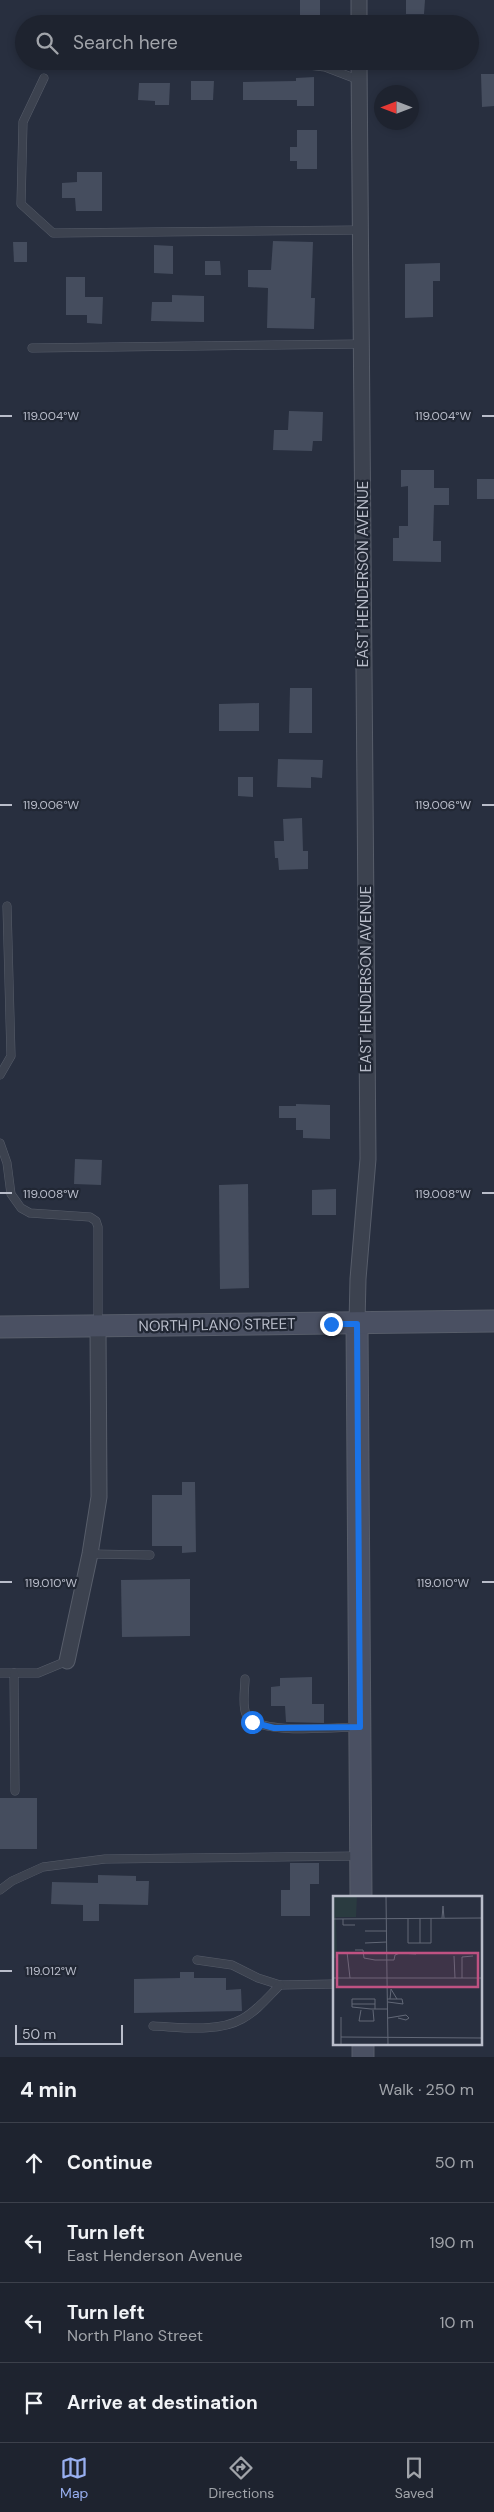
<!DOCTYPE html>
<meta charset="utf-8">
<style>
:root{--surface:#1e232f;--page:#262b37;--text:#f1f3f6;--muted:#a1a4aa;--line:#3c404b;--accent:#98aff0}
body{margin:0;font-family:"DM Sans",sans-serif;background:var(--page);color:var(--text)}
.compass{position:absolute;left:374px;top:85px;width:45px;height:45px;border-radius:50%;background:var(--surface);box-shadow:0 2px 8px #0003;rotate:270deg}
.scale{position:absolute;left:15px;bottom:12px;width:108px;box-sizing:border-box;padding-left:5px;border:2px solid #b9bdca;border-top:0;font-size:14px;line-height:18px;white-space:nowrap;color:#b9bdca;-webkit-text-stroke:4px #212734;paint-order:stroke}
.stop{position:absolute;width:15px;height:15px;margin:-11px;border:4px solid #1a73e8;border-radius:50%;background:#fff}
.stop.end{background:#1a73e8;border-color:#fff;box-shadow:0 1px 5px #0008}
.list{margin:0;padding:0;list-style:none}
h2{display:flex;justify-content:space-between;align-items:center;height:65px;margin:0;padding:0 20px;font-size:21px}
h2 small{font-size:16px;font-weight:400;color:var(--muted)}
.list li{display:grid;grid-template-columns:32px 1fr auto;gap:15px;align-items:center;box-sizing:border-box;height:80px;padding:0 20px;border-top:1px solid var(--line)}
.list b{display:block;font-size:19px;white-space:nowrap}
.list p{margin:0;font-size:16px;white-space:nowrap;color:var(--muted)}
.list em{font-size:16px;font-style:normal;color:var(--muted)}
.icon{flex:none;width:28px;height:28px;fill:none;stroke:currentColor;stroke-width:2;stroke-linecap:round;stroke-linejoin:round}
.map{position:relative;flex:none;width:494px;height:2057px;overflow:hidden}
.search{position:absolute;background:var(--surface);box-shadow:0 2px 8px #0003;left:15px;right:15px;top:15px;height:55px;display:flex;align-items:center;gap:12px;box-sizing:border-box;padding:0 18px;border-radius:28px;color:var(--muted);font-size:19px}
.sheet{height:385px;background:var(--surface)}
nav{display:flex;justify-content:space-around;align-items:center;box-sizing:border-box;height:70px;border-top:1px solid var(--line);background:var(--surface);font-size:14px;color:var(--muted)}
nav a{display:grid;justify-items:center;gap:2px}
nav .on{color:var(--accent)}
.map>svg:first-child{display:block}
.building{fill:#454d5e}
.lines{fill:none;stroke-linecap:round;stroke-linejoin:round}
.lane-casing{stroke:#575d6a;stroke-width:9}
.street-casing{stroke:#575d6a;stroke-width:17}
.secondary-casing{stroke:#575d6a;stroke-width:23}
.lane{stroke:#3c424f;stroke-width:8}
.street{stroke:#3c424f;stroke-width:15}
.secondary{stroke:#4a5062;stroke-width:21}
.route{stroke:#1a73e8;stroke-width:6}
.ticks{fill:none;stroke:#b9bdca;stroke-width:2}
.labels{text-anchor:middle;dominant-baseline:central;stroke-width:4.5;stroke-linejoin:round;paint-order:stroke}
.street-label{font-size:15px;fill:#b9bdca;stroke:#212734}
.inset-road{fill:none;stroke:#626877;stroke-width:1}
.view{fill:#bf5282;fill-opacity:0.15;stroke:#bf5282;stroke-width:2.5}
.inset-edge{fill:none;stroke:#b9bdca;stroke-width:2.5}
.ticks-label{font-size:12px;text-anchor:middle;fill:#b9bdca;stroke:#212734;stroke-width:4.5;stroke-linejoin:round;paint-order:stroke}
</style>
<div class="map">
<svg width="494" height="2057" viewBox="0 0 494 2057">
<rect width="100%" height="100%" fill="#282f3f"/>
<g class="building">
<rect x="300" y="0" width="20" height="17"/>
<polygon points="406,0 425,0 424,14 406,14"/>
<polygon points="481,74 494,74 494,106 482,107"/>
<polygon points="314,77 314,106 297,106 297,100 243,100 243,82 296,81 296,78"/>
<polygon points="191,81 214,81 213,100 191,100"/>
<polygon points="139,83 170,83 169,105 155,105 155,101 138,100"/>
<polygon points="297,130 317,130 317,169 297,169 297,161 290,161 290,147 297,147"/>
<polygon points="77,172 102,172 102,211 76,211 75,198 62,198 62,183 77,182"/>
<polygon points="273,241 313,242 311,298 315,298 314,329 267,328 268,288 248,287 248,270 271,270"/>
<polygon points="13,242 27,242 27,262 14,262"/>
<polygon points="154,245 173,246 173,274 154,273"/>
<polygon points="205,261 220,261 221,275 205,275"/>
<polygon points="440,263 440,281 433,281 433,317 405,318 405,264"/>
<polygon points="66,277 85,277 85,297 103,297 102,324 87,323 87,315 66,315"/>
<polygon points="172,295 204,296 204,322 151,321 152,302 172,302"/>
<polygon points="289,411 323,412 322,441 313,441 312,451 273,450 274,430 288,430"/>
<polygon points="401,470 434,470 434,488 449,488 449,505 434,505 433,541 441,541 441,562 393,561 393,538 399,538 399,526 408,526 408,486 401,487"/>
<rect x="477" y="479" width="17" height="20"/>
<polygon points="290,688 312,688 312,733 289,733"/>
<polygon points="259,703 259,731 219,731 219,704"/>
<polygon points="278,759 323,760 322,778 311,777 311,788 277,787"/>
<polygon points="238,777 253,777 253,797 238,796"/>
<polygon points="302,818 303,851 308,851 308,869 279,870 278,858 275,858 274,841 284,841 283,819"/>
<polygon points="296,1104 330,1105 330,1139 303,1138 303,1130 296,1130 296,1118 279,1118 279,1106 296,1106"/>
<polygon points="75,1159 102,1160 101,1185 74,1184"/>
<polygon points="248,1184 249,1288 220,1289 219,1185"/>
<polygon points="336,1189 336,1215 312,1215 312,1190"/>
<polygon points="182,1482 195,1482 196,1552 182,1553 182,1546 152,1546 152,1495 182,1495"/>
<polygon points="190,1579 190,1636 122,1637 121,1580"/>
<polygon points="312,1677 312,1704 324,1704 324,1723 286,1722 285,1706 271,1706 271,1687 280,1686 280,1678"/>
<rect x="0" y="1798" width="37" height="51"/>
<polygon points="290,1863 319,1863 319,1884 310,1884 310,1916 281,1916 281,1890 290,1890"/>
<polygon points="98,1875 136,1876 136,1881 149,1881 148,1905 99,1904 99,1921 83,1921 83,1905 51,1904 52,1882 98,1883"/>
<polygon points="180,1972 194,1972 194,1978 226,1978 226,1990 241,1989 242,2011 134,2013 134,1979 180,1978"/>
</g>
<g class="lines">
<g class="lane-casing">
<g id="lane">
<polyline points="275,61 325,67 359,80"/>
<polyline points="44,78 23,122 21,204 53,233 360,230"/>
<polyline points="32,348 361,344"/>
<polyline points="0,1075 11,1056 7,906"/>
<polyline points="0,1143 7,1163 11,1194 21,1208 30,1213 90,1217 96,1221 98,1227 98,1325"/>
<polyline points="90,1554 150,1555"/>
<polyline points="0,1673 38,1673 67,1661"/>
<polyline points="14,1673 15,1791"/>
<path d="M245,1679C245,1688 242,1705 246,1714C254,1736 337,1727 358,1727"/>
<polyline points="0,1890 12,1881 43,1867 105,1859 359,1856"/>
<polyline points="197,1960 232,1965 258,1978 280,1985 334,1984"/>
<path d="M153,2026C180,2027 217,2033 242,2019C257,2011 268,1997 280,1985"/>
</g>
</g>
<g class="street-casing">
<g id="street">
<polyline points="359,0 359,24"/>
<polyline points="357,1323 358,1279 368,1159 359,61"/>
<polyline points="67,1661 90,1554 99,1497 98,1327"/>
</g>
</g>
<g class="secondary-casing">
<g id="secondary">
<polyline points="357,1323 361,1897"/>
<polyline points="0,1327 494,1321"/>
<polyline points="363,2043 363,2057"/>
</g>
</g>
<use href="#lane" class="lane"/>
<use href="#street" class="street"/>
<use href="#secondary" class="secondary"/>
</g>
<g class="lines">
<polyline class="route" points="252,1722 274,1728 360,1727 357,1324 331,1324"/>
</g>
<path class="ticks" d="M0,416H12M482,416H494M0,805H12M482,805H494M0,1193H12M482,1193H494M0,1582H12M482,1582H494M0,1971H12"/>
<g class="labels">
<g class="street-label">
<text transform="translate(363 574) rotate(-90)">EAST HENDERSON AVENUE</text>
<text transform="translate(366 979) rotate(-90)">EAST HENDERSON AVENUE</text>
<text transform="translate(217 1325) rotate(-1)">NORTH PLANO STREET</text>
</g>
</g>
<g transform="translate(333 1896)">
<rect width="149" height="149" fill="#282f3f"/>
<path d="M0,0H24L23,21H3L4,62H0Z" fill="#2a3b40"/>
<path class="inset-road" d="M53,0L54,82H149M87,22V47M109,22L110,10L111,22M0,23L149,22M10,23V29H22M75,23V47H98V22M32,35H54M32,47L54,46M22,54H30L31,62L42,64H61L62,59L67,57L83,58M14,56L17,82M121,60L122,82M0,82H54L55,149M129,82V61L140,60M54,103H69L70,108L55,106M57,103L58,93L64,103M19,108H42M42,113V103H19V111L38,113H55M28,114L26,125H41L40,114M8,121V149M55,122L73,119L76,122L73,124L65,122M8,141L149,142"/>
<path class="view" d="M4,57H145V91H4Z"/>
<rect width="149" height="149" class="inset-edge"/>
</g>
<g class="ticks-label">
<text x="443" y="420">119.004°W</text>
<text x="51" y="420">119.004°W</text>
<text x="443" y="809">119.006°W</text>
<text x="51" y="809">119.006°W</text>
<text x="443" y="1198">119.008°W</text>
<text x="51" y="1198">119.008°W</text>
<text x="443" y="1587">119.010°W</text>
<text x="51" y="1587">119.010°W</text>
<text x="51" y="1975">119.012°W</text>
</g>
</svg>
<svg class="compass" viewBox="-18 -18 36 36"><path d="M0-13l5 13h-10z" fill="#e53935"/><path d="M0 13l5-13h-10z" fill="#a1a4aa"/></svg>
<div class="scale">50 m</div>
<div class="stop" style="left:252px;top:1722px"></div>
<div class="stop end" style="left:331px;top:1324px"></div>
<div class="search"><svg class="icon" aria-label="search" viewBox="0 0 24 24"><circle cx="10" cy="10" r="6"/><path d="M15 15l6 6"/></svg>Search here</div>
</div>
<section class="sheet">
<h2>4 min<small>Walk · 250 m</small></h2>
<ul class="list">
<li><svg class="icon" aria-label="ahead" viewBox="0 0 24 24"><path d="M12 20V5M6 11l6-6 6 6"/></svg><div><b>Continue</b></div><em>50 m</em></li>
<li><svg class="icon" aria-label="left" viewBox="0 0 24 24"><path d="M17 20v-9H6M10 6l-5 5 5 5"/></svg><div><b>Turn left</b><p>East Henderson Avenue</p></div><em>190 m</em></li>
<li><svg class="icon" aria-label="left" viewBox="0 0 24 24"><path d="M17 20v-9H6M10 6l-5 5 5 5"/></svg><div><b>Turn left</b><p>North Plano Street</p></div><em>10 m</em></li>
<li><svg class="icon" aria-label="arrive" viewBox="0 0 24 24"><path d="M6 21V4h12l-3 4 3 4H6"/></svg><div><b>Arrive at destination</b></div></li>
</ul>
</section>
<nav>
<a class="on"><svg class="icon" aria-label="map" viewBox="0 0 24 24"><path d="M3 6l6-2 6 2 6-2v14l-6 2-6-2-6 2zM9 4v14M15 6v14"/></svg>Map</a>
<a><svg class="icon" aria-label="directions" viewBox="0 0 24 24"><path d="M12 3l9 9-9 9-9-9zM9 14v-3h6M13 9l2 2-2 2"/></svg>Directions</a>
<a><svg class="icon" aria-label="saved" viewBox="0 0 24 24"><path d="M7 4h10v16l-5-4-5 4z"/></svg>Saved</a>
</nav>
